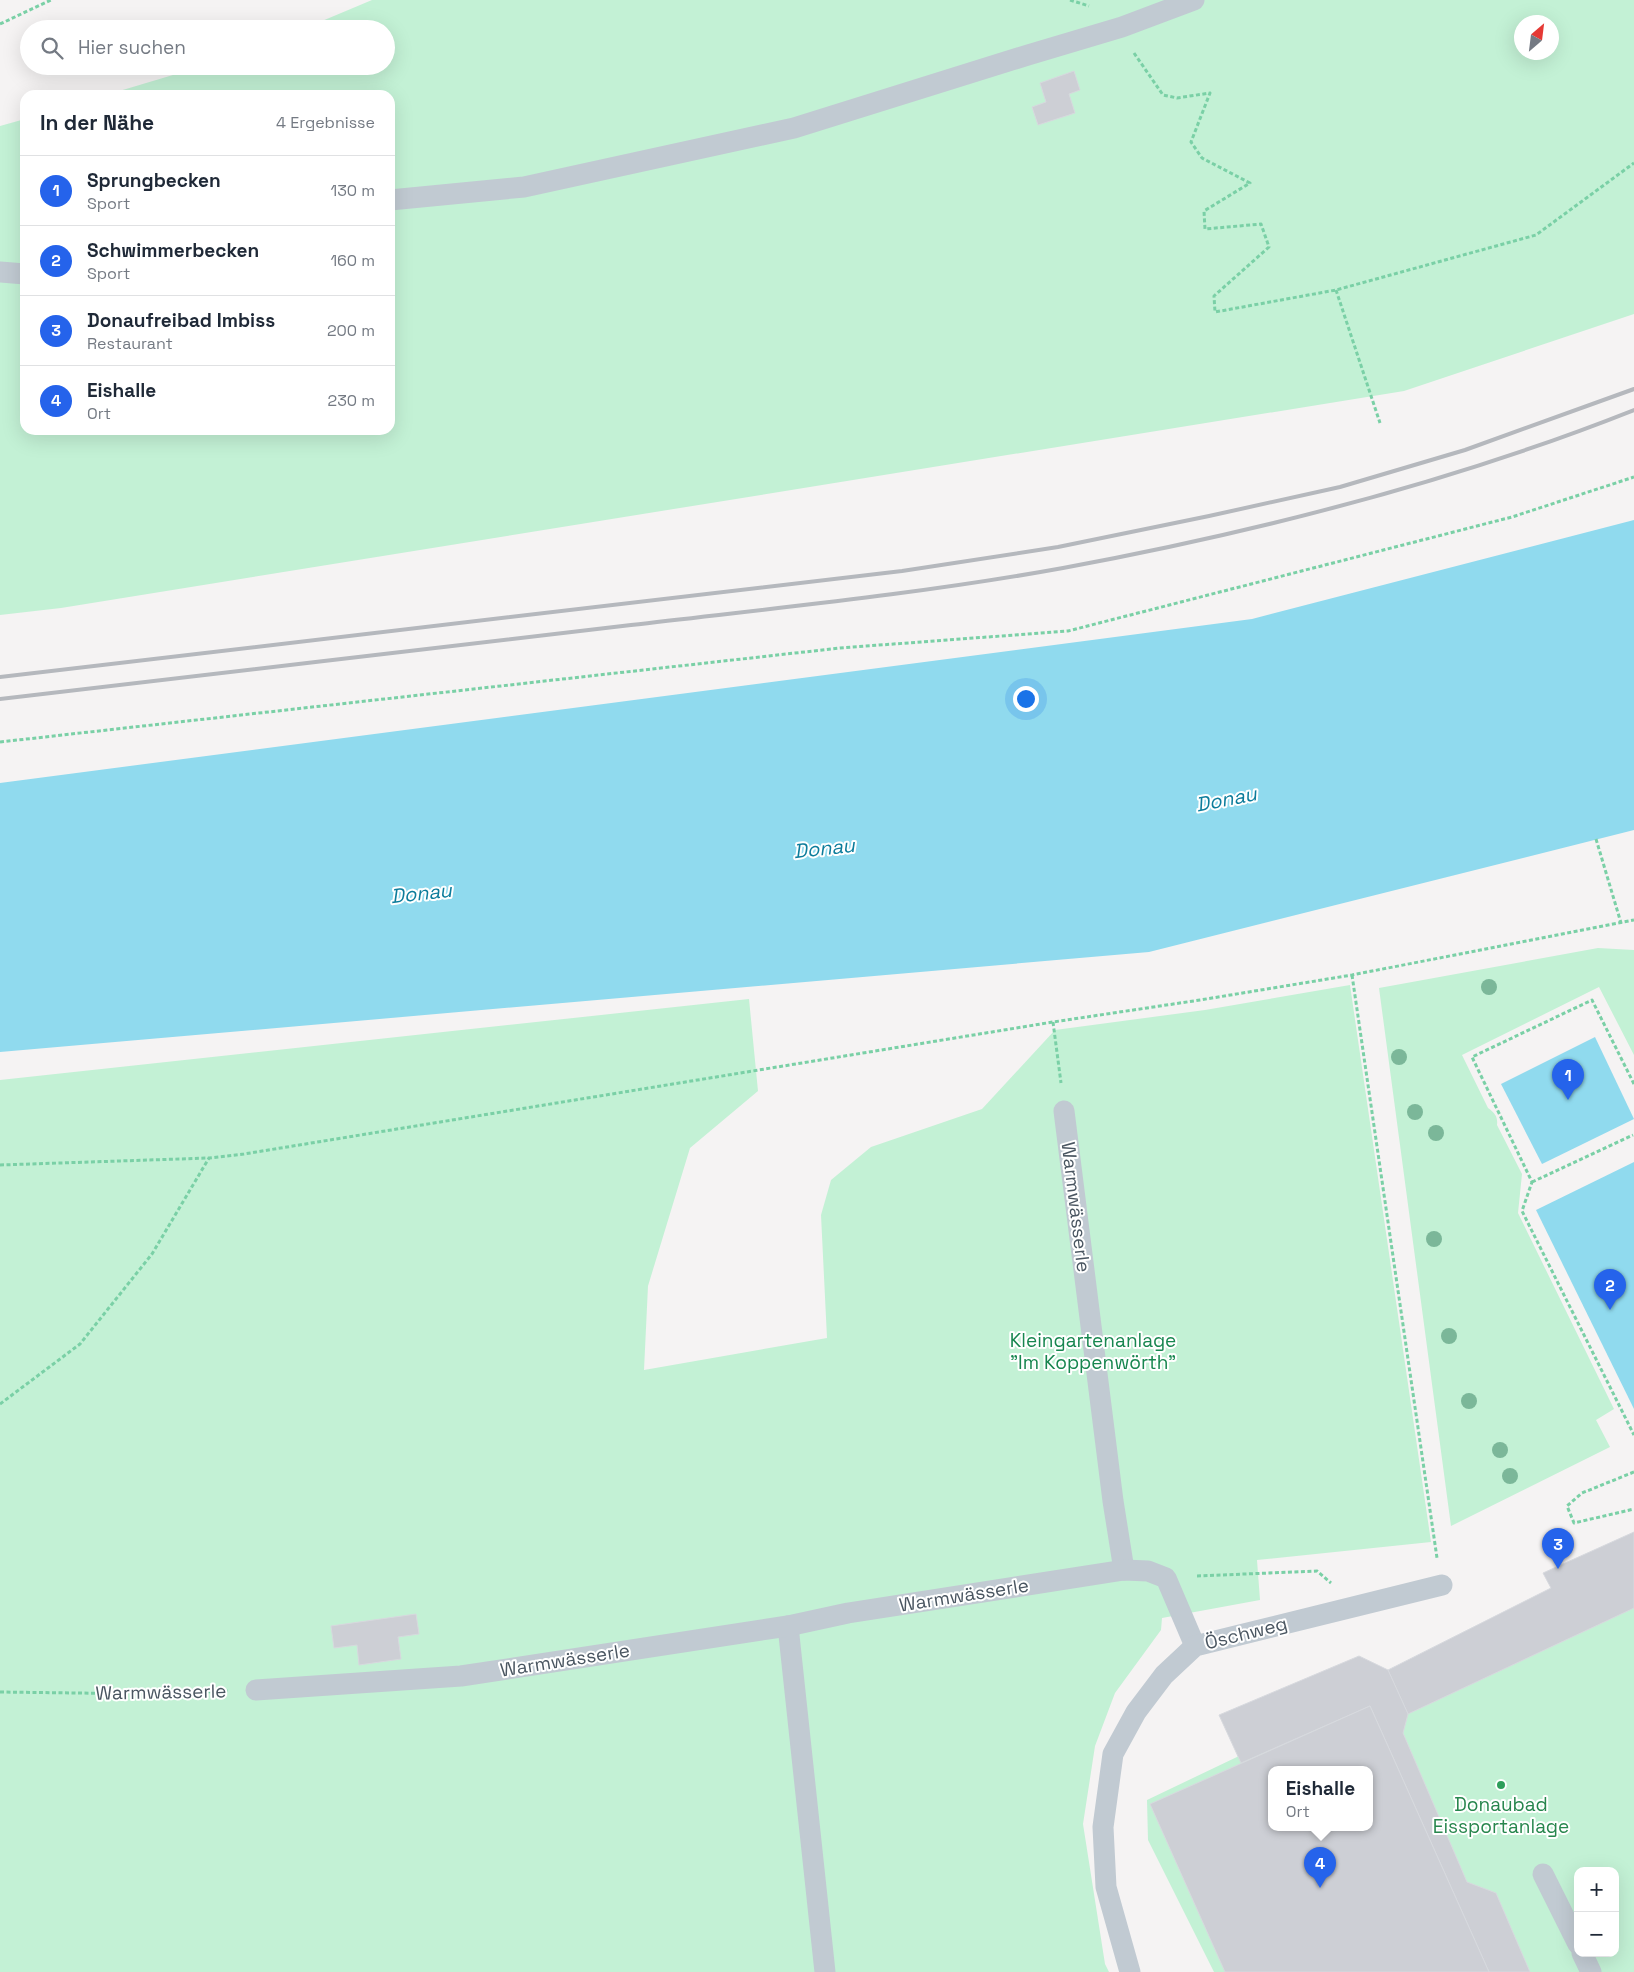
<!DOCTYPE html>
<html lang="de">
<meta charset="utf-8">
<style>
:root{--surface:#fff;--page:#f2f2f3;--text:#1f2937;--muted:#747a83;--line:#e0e1e3;--accent:#2563eb}
body{margin:0;font-family:"Space Grotesk",sans-serif;background:var(--page);color:var(--text)}
.controls{position:absolute;right:15px;bottom:15px;display:grid;overflow:hidden;border-radius:10px;box-shadow:0 5px 20px #0002}
.controls button{width:45px;height:45px;display:grid;place-items:center;padding:0;border:0;border-bottom:1px solid var(--line);background:var(--surface);color:var(--text);font:25px sans-serif}
.compass{position:absolute;left:1514px;top:15px;width:45px;height:45px;border-radius:50%;background:var(--surface);box-shadow:0 5px 20px #0002;rotate:28deg}
.you{position:absolute;left:1025px;top:698px;width:18px;height:18px;margin:-12px;border:4px solid #fff;border-radius:50%;background:#1a73e8;box-shadow:0 0 0 8px #1a73e833}
.badge{display:grid;place-items:center;width:32px;height:32px;border-radius:50%;background:var(--accent);color:#fff;font-size:16px;font-weight:700}
.pin{position:absolute;translate:-50% -41px;filter:drop-shadow(0 1px 2px #0008)}
.pin::after{content:'';position:absolute;top:26px;width:18px;height:15px;background:inherit;clip-path:polygon(0 0,100% 0,50% 100%)}
.popup{position:absolute;left:1268px;top:1766px;width:105px;height:65px;box-sizing:border-box;display:grid;place-content:center;border-radius:10px;background:var(--surface);filter:drop-shadow(0 1px 4px #0005);font-size:16px;white-space:nowrap;color:var(--muted)}
.popup b{font-size:19px;color:var(--text)}
.popup::after{content:'';position:absolute;left:50%;top:100%;margin-left:-10px;border:10px solid transparent;border-top-color:var(--surface)}
.list{margin:0;padding:0;list-style:none}
h2{display:flex;justify-content:space-between;align-items:center;height:65px;margin:0;padding:0 20px;font-size:21px}
h2 small{font-size:16px;font-weight:400;color:var(--muted)}
.list li{display:grid;grid-template-columns:32px 1fr auto;gap:15px;align-items:center;box-sizing:border-box;height:70px;padding:0 20px;border-top:1px solid var(--line)}
.list b{display:block;font-size:19px;white-space:nowrap}
.list p{margin:0;font-size:16px;white-space:nowrap;color:var(--muted)}
.list em{font-size:16px;font-style:normal;color:var(--muted)}
.icon{flex:none;width:28px;height:28px;fill:none;stroke:currentColor;stroke-width:2;stroke-linecap:round;stroke-linejoin:round}
.map{position:relative;flex:none;width:1634px;height:1972px;overflow:hidden}
.search{position:absolute;background:var(--surface);box-shadow:0 5px 20px #0002;left:20px;top:20px;width:375px;height:55px;display:flex;align-items:center;gap:12px;box-sizing:border-box;padding:0 18px;border-radius:28px;color:var(--muted);font-size:19px}
.panel{position:absolute;background:var(--surface);box-shadow:0 5px 20px #0002;left:20px;top:90px;width:375px;height:345px;border-radius:15px}
.map>svg:first-child{display:block}
.green{fill:#c3f1d5;fill-rule:evenodd}
.water{fill:#90daee}
.building{fill:#cdcfd5;stroke:#d7d9de;fill-rule:evenodd}
.lines{fill:none;stroke-linecap:round;stroke-linejoin:round}
.path{stroke:#7ad0a6;stroke-width:3;stroke-dasharray:4 2.5;stroke-linecap:butt}
.service{stroke:#c1cad2;stroke-width:21}
.rail{stroke:#b5b8bd;stroke-width:4}
.tree{fill:#7bb799}
.leisure-dot{fill:#2e9e5b;stroke:#fff;stroke-width:2}
.labels{text-anchor:middle;dominant-baseline:central;stroke-width:4;stroke-linejoin:round;paint-order:stroke}
.street-label{font-size:19px;fill:#4a5661;stroke:#fff}
.park-label{font-size:19px;fill:#17864f;stroke:#fff}
.leisure-label{font-size:19px;fill:#27864d;stroke:#fff}
.water-label{font-size:20px;font-style:italic;fill:#0c7c9b;stroke:#fff}
</style>
<div class="map">
<svg width="1634" height="1972" viewBox="0 0 1634 1972">
<rect width="100%" height="100%" fill="#f5f3f3"/>
<g class="green">
<path d="M372,0H1634V314L1404,391L61,608L0,615V126L25,119V430H390V95H106L203,66H386V29H303ZM1522,22H1552V52H1522Z"/>
<path d="M1598,948L1634,950V1055L1599,987L1462,1055L1488,1108C1495,1113 1498,1117 1497,1125L1522,1174L1518,1213L1614,1409L1596,1420L1610,1447L1451,1526L1379,988Z"/>
<polygon points="1350,985 1431,1542 1257,1560 1260,1600 1162,1618 1161,1630 1115,1693 1095,1746 1083,1824 1105,1964 1109,1972 0,1972 0,1080 749,999 758,1091 690,1148 648,1286 644,1370 827,1338 821,1215 831,1180 871,1147 982,1109 1055,1030 1205,1010"/>
<path d="M1634,1567V1972H1214L1148,1840L1147,1800ZM1271,1769H1369V1827H1271ZM1578,1871H1615V1953H1578Z"/>
</g>
<g class="water">
<polygon points="1634,520 1634,830 1149,952 0,1052 0,783 1252,619"/>
<polygon points="1595,1037 1634,1119 1542,1164 1501,1084"/>
<polygon points="1634,1162 1634,1409 1536,1210"/>
</g>
<g class="building">
<polygon points="1074,71 1080,90 1069,94 1075,113 1038,125 1032,107 1046,102 1040,83"/>
<polygon points="1634,1532 1634,1608 1408,1714 1388,1670 1551,1588 1543,1573"/>
<polygon points="416,1614 419,1634 398,1637 401,1659 359,1665 357,1645 334,1648 331,1626"/>
<polygon points="1359,1656 1388,1670 1408,1714 1403,1733 1467,1882 1496,1893 1530,1972 1489,1972 1370,1706 1241,1763 1219,1715"/>
<path d="M1370,1706L1489,1972H1225L1150,1804ZM1271,1769H1369V1827H1271Z"/>
</g>
<g class="lines">
<g class="path">
<polyline points="1070,0 1089,6"/>
<polyline points="0,24 51,0"/>
<polyline points="1134,53 1163,95 1177,98 1210,93 1191,142 1202,158 1250,183 1204,211 1205,229 1261,224 1269,247 1214,296 1215,312 1336,290 1536,235 1634,163"/>
<polyline points="1336,290 1380,423"/>
<polyline points="0,742 840,648 1068,631 1512,517 1634,477"/>
<polyline points="1596,839 1621,923"/>
<polyline points="1352,975 1437,1558"/>
<polyline points="1053,1022 1061,1083"/>
<polyline points="1634,1084 1592,1000 1472,1057 1532,1182 1522,1211 1634,1435"/>
<polyline points="0,1165 209,1158 244,1154 1053,1022 1200,1000 1352,975 1634,920"/>
<polyline points="1532,1182 1633,1135"/>
<polyline points="0,1404 80,1344 152,1254 209,1158"/>
<polyline points="1634,1472 1582,1493 1567,1506 1574,1523 1634,1509"/>
<polyline points="1197,1576 1317,1571 1331,1583"/>
<polyline points="0,1692 157,1694 228,1691"/>
</g>
<g class="service">
<polyline points="390,200 524,187 794,128 1028,55 1122,27 1194,0"/>
<polyline points="0,272 25,274"/>
<polyline points="1064,1111 1113,1501 1124,1570"/>
<polyline points="788,1626 825,1972"/>
<polyline points="256,1690 461,1676 788,1626 848,1613 1124,1570 1148,1571 1166,1578 1195,1646"/>
<polyline points="1543,1874 1578,1944"/>
<polyline points="1582,1953 1591,1972"/>
<polyline points="1130,1972 1106,1887 1103,1827 1113,1754 1136,1712 1164,1675 1195,1646 1442,1585"/>
</g>
<g class="rail">
<polyline points="0,677 902,571 1058,547 1209,516 1340,487 1465,450 1634,389"/>
<path d="M0,699C210,674 421,650 631,625C775,608 920,594 1063,568C1257,532 1450,483 1634,410"/>
</g>
</g>
<g class="tree">
<circle cx="1489" cy="987" r="8"/>
<circle cx="1399" cy="1057" r="8"/>
<circle cx="1415" cy="1112" r="8"/>
<circle cx="1436" cy="1133" r="8"/>
<circle cx="1434" cy="1239" r="8"/>
<circle cx="1449" cy="1336" r="8"/>
<circle cx="1469" cy="1401" r="8"/>
<circle cx="1500" cy="1450" r="8"/>
<circle cx="1510" cy="1476" r="8"/>
</g>
<circle class="leisure-dot" cx="1501" cy="1785" r="5"/>
<g class="labels">
<g class="street-label">
<text transform="translate(1076 1207) rotate(83)">Warmwässerle</text>
<text transform="translate(964 1595) rotate(-9)">Warmwässerle</text>
<text transform="translate(1246 1633) rotate(-14)">Öschweg</text>
<text transform="translate(565 1660) rotate(-9)">Warmwässerle</text>
<text transform="translate(161 1692) rotate(-1)">Warmwässerle</text>
</g>
<g class="park-label">
<text x="1093" y="1340">Kleingartenanlage<tspan x="1093" dy="22">"Im Koppenwörth"</tspan></text>
</g>
<g class="leisure-label">
<text x="1501" y="1804">Donaubad<tspan x="1501" dy="22">Eissportanlage</tspan></text>
</g>
<g class="water-label">
<text transform="translate(1226 799) rotate(-11)">Donau</text>
<text transform="translate(824 848) rotate(-6)">Donau</text>
<text transform="translate(421 893) rotate(-6)">Donau</text>
</g>
</g>
</svg>
<div class="controls">
<button>+</button>
<button>−</button>
</div>
<svg class="compass" viewBox="-18 -18 36 36"><path d="M0-13l5 13h-10z" fill="#e53935"/><path d="M0 13l5-13h-10z" fill="#747a83"/></svg>
<div class="you"></div>
<div class="pin badge" style="left:1568px;top:1100px">1</div>
<div class="pin badge" style="left:1610px;top:1310px">2</div>
<div class="pin badge" style="left:1558px;top:1569px">3</div>
<div class="pin badge" style="left:1320px;top:1888px">4</div>
<div class="popup"><b>Eishalle</b>Ort</div>
<div class="search"><svg class="icon" aria-label="search" viewBox="0 0 24 24"><circle cx="10" cy="10" r="6"/><path d="M15 15l6 6"/></svg>Hier suchen</div>
<section class="panel">
<h2>In der Nähe<small>4 Ergebnisse</small></h2>
<ul class="list">
<li><span class="badge">1</span><div><b>Sprungbecken</b><p>Sport</p></div><em>130 m</em></li>
<li><span class="badge">2</span><div><b>Schwimmerbecken</b><p>Sport</p></div><em>160 m</em></li>
<li><span class="badge">3</span><div><b>Donaufreibad Imbiss</b><p>Restaurant</p></div><em>200 m</em></li>
<li><span class="badge">4</span><div><b>Eishalle</b><p>Ort</p></div><em>230 m</em></li>
</ul>
</section>
</div>
